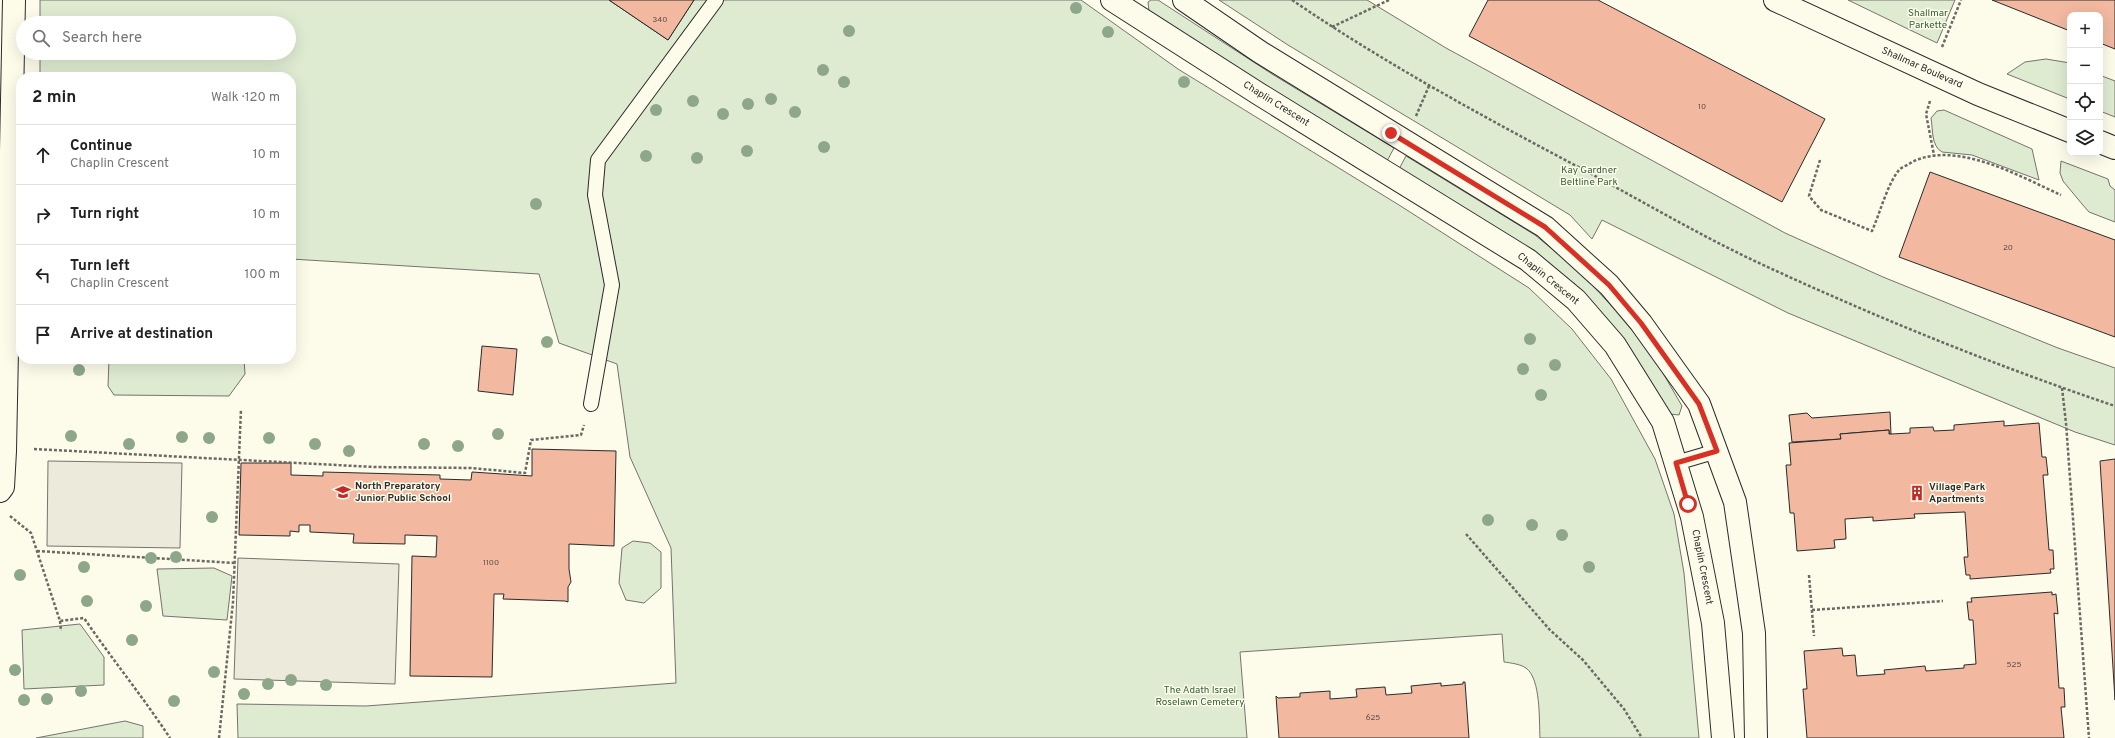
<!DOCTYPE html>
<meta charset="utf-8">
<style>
:root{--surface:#fff;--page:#f2f2f2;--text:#222;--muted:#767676;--line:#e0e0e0}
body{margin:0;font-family:Overpass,sans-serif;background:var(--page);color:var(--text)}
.controls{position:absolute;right:12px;top:12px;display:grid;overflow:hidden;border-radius:8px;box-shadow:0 4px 16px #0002}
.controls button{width:36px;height:36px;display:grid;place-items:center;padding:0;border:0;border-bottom:1px solid var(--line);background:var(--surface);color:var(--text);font:20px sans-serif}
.stop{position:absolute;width:12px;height:12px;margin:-9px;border:3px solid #d93025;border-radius:50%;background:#fff}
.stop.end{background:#d93025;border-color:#fff;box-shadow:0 1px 4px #0008}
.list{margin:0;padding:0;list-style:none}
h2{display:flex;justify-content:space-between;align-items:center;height:52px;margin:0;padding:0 16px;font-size:17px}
h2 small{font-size:13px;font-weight:400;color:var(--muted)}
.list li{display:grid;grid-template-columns:26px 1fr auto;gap:12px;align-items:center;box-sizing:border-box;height:60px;padding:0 16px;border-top:1px solid var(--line)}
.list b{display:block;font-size:15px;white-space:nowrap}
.list p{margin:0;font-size:13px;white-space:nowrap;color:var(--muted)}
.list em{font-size:13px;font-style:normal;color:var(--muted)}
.icon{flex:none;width:22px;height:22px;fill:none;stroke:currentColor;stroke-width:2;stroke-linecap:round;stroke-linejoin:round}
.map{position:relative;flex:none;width:2115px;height:738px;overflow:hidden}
.search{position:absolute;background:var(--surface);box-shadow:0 4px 16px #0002;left:16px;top:16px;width:280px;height:44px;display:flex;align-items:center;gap:10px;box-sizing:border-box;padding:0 14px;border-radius:22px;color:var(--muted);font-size:15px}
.panel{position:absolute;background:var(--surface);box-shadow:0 4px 16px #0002;left:16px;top:72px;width:280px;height:292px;border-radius:16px}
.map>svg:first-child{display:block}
.green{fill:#deebd1;stroke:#74746e}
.parking{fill:#eceadb;stroke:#74746e}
.building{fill:#f2b8a0;stroke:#2b2b2b}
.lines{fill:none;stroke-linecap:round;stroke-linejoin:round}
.lane-casing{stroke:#2b2b2b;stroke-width:16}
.street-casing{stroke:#2b2b2b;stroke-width:24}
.path{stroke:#6a6964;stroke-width:2.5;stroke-dasharray:3 2;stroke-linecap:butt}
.lane{stroke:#fdfbea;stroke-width:14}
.street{stroke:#fdfbea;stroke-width:22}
.tree{fill:#8ea78a}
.route{stroke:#d93025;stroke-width:5}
.labels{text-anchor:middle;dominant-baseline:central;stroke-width:3;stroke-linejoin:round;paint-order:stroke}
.number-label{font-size:8px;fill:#5d4e48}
.park-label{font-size:10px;fill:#34623c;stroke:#fdfbea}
.street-label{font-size:10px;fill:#2b2b2b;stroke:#fdfbea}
.poi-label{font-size:10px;font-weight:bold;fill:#2b2b2b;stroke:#fdfbea;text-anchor:start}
</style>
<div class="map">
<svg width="2115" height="738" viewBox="0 0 2115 738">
<rect width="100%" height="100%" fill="#fdfbea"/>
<g class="green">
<path d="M40,0H1081L1178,69L1399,205L1529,288L1572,329L1611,379L1655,459L1674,514L1684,573L1699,738H1540C1539,720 1541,679 1526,668C1520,664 1511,663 1504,662L1502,634L1240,652L1247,738H238L237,704L366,706L676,683L671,548L630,457L617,364L559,343L539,274L291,259V77H40V53H289V23H40Z"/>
<polygon points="1151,0 1158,0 1272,74 1394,148 1387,161 1262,86 1149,11 1148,2"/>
<polygon points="1219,0 1367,0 1446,48 1785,233 1883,277 2058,348 2115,368 2115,445 2075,432 1788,313 1602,220 1592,239 1570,215 1288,45"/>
<polygon points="1848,0 1955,0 1937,43"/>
<polygon points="2046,59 2070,63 2070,90 2067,98 2007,74 2025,62"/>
<polygon points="2102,76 2115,81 2115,117 2100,111 2100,81"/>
<path d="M1944,110L2032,149L2039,180L1972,155L1942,152C1931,146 1933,129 1931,118L1937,111Z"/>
<polygon points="1406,156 1535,235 1580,272 1621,316 1653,356 1682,406 1679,415 1670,414 1624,341 1527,247 1399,169"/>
<polygon points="2061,161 2108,179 2110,186 2115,190 2115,222 2089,212 2082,204 2063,181 2060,173"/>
<polygon points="109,359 244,359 245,374 229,396 114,395 108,386"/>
<polygon points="633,541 650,543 661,552 661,588 644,603 626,600 619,583 622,548"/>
<polygon points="214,568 232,576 227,620 163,616 157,569"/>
<polygon points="80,624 104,657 104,685 24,689 22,630"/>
<polygon points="125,721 143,726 143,738 36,738"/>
</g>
<g class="parking">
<polygon points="48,461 182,463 180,548 47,546"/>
<polygon points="238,558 399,564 395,684 234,679"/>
</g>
<g class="building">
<polygon points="609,0 694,0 668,40"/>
<polygon points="609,0 694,0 668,40"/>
<polygon points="1488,0 1598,0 1825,119 1782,202 1469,36"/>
<polygon points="1992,0 2115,0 2115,49 2100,43 2100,15 2070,15 2070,31"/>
<polygon points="1930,172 2115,240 2115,337 1899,257"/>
<polygon points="482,346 517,349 513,395 478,391"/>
<polygon points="1890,412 1891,434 1889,434 1889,430 1840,434 1841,439 1792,442 1789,415 1807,413 1812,418"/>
<polygon points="2004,421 2004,426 2039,423 2042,457 2046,457 2048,475 2043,475 2049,550 2053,550 2054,569 2050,569 2051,573 1970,579 1970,575 1966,575 1964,557 1968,557 1965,512 1914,514 1915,518 1873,521 1873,517 1845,519 1846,539 1834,540 1835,548 1797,551 1794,513 1790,513 1786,465 1791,465 1789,443 1841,439 1840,434 1889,430 1889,434 1891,434 1910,433 1910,428 1933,427 1934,431 1954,430 1954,425"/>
<polygon points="532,449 616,451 614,546 569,544 569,569 571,582 568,587 568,602 565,601 503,599 504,594 494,594 492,677 410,676 412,556 436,557 437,536 405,535 405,544 353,543 354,534 310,532 310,525 299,525 299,532 290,531 290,536 239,535 241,463 291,463 291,475 323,476 323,472 440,475 440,479 471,480 472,472 532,476"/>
<polygon points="2115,459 2115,700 2100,461"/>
<polygon points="2052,592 2052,595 2056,594 2058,614 2054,613 2059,688 2064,688 2065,707 2061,707 2064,738 1807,738 1803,689 1807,689 1804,651 1842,648 1843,656 1855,655 1857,676 1885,674 1884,670 1925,666 1926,671 1964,668 1964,665 1976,664 1973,620 1969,620 1967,602 1972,602 1971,598"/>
<polygon points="1463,682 1465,682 1469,738 1279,738 1276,696 1278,698 1300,697 1300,693 1330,691 1330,699 1357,697 1356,689 1385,687 1386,695 1412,693 1411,686 1441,683 1441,686 1463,684"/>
</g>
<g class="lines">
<g class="lane-casing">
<g id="lane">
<polyline points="591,404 612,285 595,195 598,160 716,0"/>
<polyline points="1676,463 1717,451"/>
</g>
</g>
<g class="street-casing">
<g id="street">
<polyline points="1112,0 1259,94 1528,260 1576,300 1615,345 1663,422 1692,517 1713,623 1723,738"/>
<polyline points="1184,0 1260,52 1545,227 1609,285 1641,323 1699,404 1735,502 1754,633 1756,738"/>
<polyline points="1775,0 1978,94 2070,131"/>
<polyline points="2100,142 2115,148"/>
<polyline points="0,491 3,487 5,451 14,0"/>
</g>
</g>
<g class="path">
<path d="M1292,0C1386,64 1484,117 1584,170C1642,201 1699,235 1759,263C1875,317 1994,365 2115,406"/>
<polyline points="1332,27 1389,0"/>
<polyline points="1942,47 1961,0"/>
<polyline points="1930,101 1926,114 1934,155"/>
<polyline points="1416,116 1429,86"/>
<path d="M1820,160L1809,196L1821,210L1872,231C1880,213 1887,185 1899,170C1902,167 1908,165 1912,162C1957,140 2019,176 2061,195"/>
<polyline points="2062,388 2066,423 2089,738"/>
<polyline points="34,449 374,467 471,468 525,473 531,440 581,435 584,425"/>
<path d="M10,516L31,533L60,621L84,618C112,659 143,697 170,738"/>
<polyline points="1466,534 1550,630 1583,660 1624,709 1642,738"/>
<polyline points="37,551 235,563"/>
<polyline points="1809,575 1814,636"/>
<polyline points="1812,610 1943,601"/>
<polyline points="60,621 61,631"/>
<polyline points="219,738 233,602 241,409"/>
</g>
<use href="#lane" class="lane"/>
<use href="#street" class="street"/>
</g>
<g class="tree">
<circle cx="1076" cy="8" r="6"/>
<circle cx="849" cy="31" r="6"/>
<circle cx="1108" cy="32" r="6"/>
<circle cx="823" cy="70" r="6"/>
<circle cx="844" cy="82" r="6"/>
<circle cx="1184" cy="82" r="6"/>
<circle cx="771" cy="99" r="6"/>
<circle cx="693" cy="101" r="6"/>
<circle cx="748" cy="104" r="6"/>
<circle cx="656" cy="110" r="6"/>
<circle cx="795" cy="112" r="6"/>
<circle cx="723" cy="114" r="6"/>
<circle cx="824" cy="147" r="6"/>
<circle cx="747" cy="151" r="6"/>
<circle cx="646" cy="156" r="6"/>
<circle cx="697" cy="158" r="6"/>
<circle cx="536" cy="204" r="6"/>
<circle cx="1530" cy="339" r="6"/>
<circle cx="547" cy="342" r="6"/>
<circle cx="1555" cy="365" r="6"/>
<circle cx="1523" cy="369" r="6"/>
<circle cx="79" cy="370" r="6"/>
<circle cx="1541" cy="395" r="6"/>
<circle cx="498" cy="434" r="6"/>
<circle cx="71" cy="436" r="6"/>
<circle cx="182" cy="437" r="6"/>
<circle cx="209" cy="438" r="6"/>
<circle cx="269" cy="438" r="6"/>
<circle cx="129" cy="444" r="6"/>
<circle cx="315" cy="444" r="6"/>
<circle cx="424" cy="444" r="6"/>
<circle cx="458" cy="446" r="6"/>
<circle cx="349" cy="451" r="6"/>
<circle cx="212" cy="517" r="6"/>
<circle cx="1488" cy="520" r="6"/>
<circle cx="1532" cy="525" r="6"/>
<circle cx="1562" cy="535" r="6"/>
<circle cx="176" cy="557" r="6"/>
<circle cx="151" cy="558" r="6"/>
<circle cx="84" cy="567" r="6"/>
<circle cx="1589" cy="567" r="6"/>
<circle cx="20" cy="575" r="6"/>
<circle cx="87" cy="601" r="6"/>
<circle cx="146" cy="606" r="6"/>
<circle cx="132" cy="640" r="6"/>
<circle cx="15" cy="670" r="6"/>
<circle cx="214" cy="672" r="6"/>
<circle cx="291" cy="680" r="6"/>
<circle cx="268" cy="684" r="6"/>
<circle cx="326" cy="685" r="6"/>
<circle cx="81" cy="691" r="6"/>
<circle cx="244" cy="694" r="6"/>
<circle cx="47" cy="699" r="6"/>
<circle cx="24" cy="700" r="6"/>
<circle cx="174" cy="701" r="6"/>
</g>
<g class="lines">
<polyline class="route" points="1391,133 1545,227 1609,285 1641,323 1699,404 1717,451 1676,463 1688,504"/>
</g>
<defs>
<g id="school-bare" transform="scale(1.2)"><path d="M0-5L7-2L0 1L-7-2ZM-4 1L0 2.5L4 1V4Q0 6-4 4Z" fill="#c62828" stroke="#fdfbea" stroke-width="2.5" paint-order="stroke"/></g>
<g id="building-bare" transform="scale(1.2)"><path d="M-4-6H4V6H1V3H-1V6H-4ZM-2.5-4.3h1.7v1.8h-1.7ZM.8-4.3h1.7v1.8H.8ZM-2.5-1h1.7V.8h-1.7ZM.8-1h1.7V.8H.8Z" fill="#c62828" stroke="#fdfbea" stroke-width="2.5" paint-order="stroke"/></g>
</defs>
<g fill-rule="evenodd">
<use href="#school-bare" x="343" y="492"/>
<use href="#building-bare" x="1917" y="493"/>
</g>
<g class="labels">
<g class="number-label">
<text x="660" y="20">340</text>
<text x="1702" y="107">10</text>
<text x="2008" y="248">20</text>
<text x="491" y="563">1100</text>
<text x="2014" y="665">525</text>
<text x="1373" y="718">625</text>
</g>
<g class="park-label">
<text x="1928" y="13">Shallmar<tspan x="1928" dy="12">Parkette</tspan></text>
<text x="1589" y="170">Kay Gardner<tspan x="1589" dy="12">Beltline Park</tspan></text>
<text x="1200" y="690">The Adath Israel<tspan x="1200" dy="12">Roselawn Cemetery</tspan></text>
</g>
<g class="street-label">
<text transform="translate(1922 68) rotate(24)">Shallmar Boulevard</text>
<text transform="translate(1276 104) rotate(32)">Chaplin Crescent</text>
<text transform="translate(1548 279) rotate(39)">Chaplin Crescent</text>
<text transform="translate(1702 567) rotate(79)">Chaplin Crescent</text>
</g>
<g class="poi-label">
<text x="355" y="486">North Preparatory<tspan x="355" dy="12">Junior Public School</tspan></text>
<text x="1929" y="487">Village Park<tspan x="1929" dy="12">Apartments</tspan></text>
</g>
</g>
</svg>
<div class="controls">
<button>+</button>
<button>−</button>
<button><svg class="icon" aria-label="locate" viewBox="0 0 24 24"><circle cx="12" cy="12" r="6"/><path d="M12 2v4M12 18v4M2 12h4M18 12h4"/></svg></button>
<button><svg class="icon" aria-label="layers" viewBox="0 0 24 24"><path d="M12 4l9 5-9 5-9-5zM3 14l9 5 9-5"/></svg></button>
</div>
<div class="stop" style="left:1688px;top:504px"></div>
<div class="stop end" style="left:1391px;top:133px"></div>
<div class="search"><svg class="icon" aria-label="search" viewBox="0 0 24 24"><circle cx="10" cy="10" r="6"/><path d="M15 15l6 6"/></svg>Search here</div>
<section class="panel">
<h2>2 min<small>Walk · 120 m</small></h2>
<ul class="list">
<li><svg class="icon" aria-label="ahead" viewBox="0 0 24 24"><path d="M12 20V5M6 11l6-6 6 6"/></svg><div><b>Continue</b><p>Chaplin Crescent</p></div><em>10 m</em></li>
<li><svg class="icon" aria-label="right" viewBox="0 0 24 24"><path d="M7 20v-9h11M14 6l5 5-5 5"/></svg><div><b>Turn right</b></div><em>10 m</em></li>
<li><svg class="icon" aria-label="left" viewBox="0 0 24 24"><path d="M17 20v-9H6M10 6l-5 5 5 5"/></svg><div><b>Turn left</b><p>Chaplin Crescent</p></div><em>100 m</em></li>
<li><svg class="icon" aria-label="arrive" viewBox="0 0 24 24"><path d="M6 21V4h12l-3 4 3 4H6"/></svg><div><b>Arrive at destination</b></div></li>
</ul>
</section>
</div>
